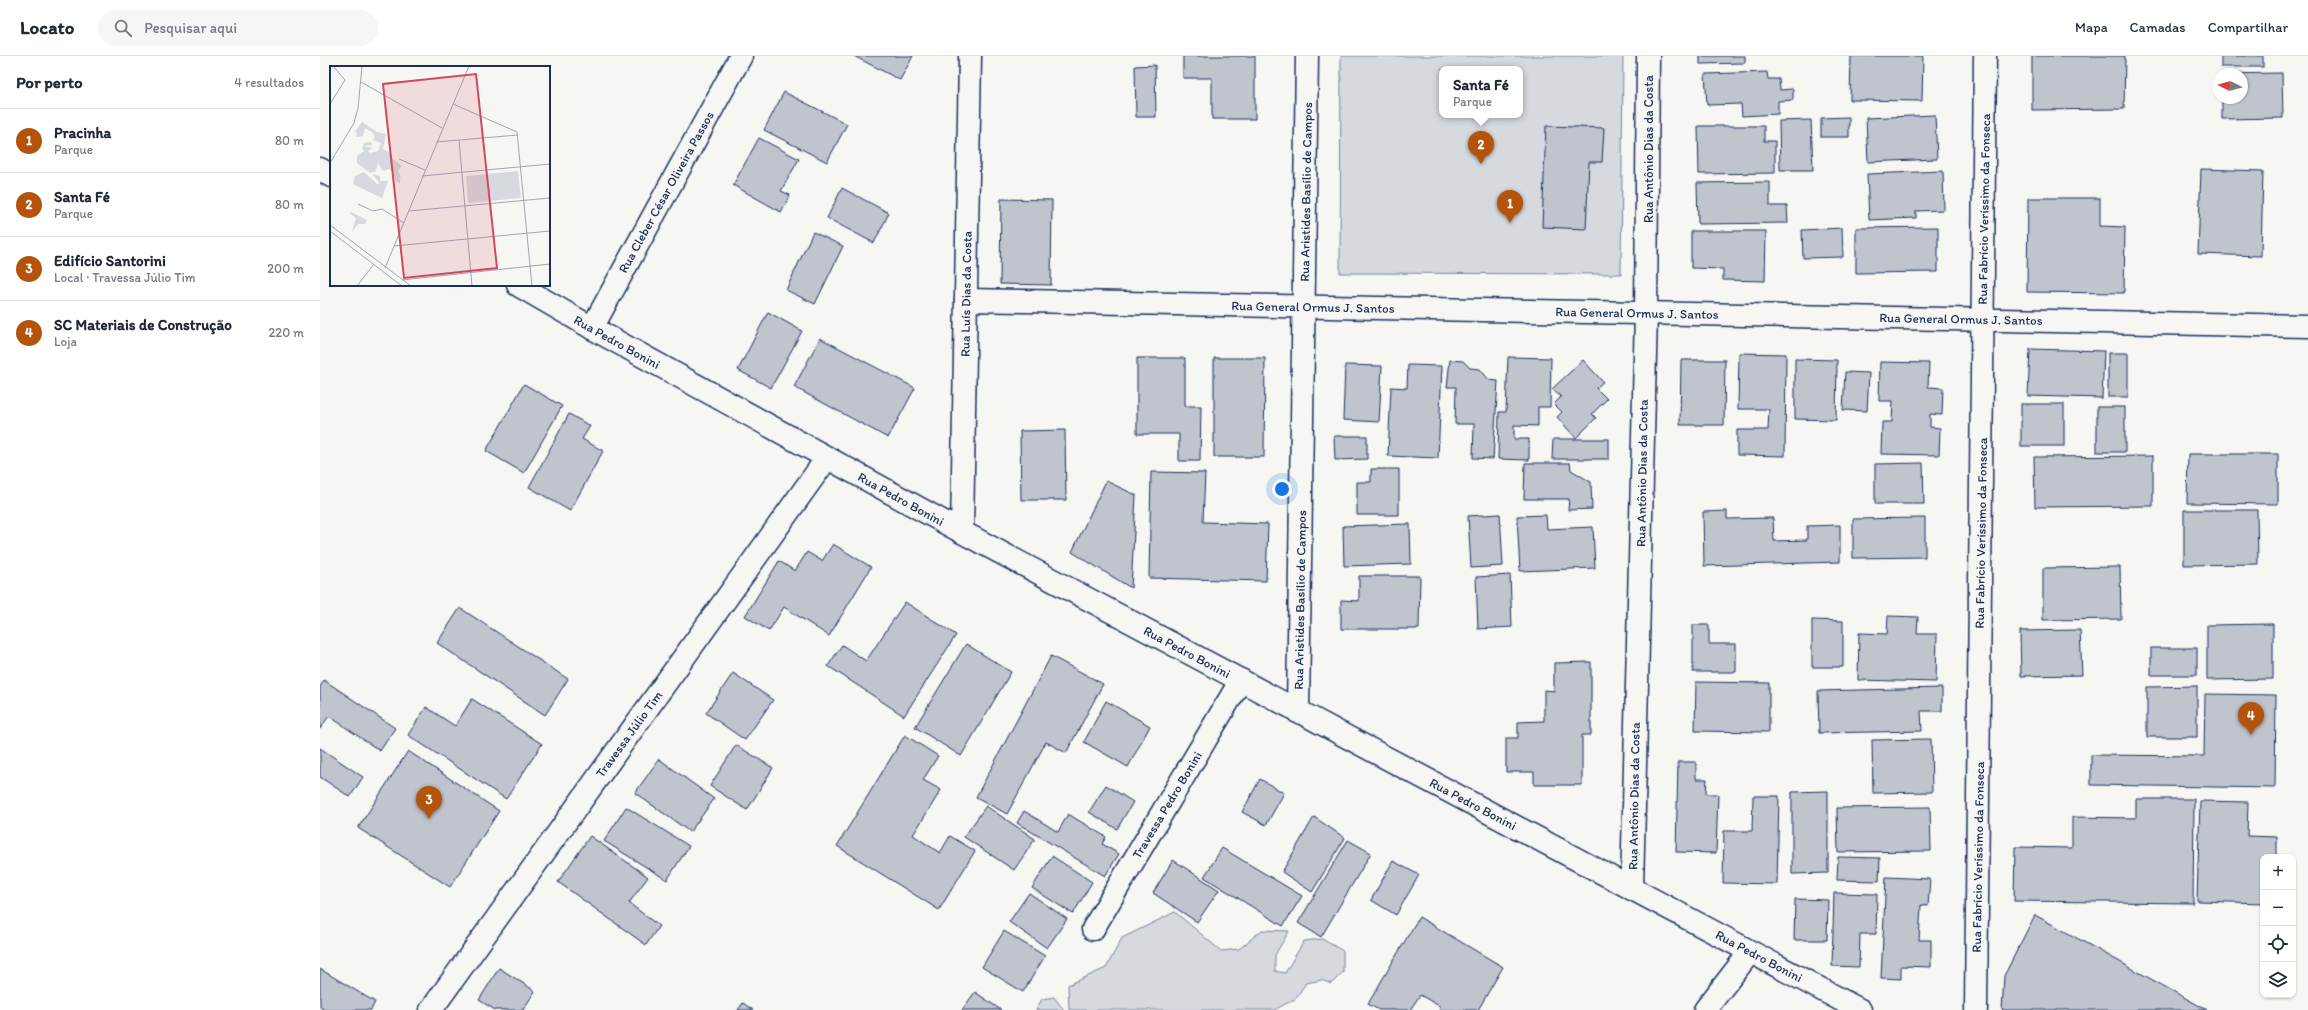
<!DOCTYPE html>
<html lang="pt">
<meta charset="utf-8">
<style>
:root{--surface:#fff;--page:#f6f6f7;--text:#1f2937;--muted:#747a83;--line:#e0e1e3;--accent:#b45309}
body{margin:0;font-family:Itim,sans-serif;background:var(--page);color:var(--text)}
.controls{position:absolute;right:12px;bottom:12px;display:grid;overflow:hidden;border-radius:8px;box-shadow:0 1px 3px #0004}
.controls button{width:36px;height:36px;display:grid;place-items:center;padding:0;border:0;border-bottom:1px solid var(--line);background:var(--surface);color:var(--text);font:20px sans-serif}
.compass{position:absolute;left:1892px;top:12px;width:36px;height:36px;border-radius:50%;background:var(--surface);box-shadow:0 1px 3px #0004;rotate:276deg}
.you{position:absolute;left:962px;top:433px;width:14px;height:14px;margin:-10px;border:3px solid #fff;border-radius:50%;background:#1a73e8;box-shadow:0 0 0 6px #1a73e833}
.badge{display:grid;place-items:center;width:26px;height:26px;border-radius:50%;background:var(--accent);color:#fff;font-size:13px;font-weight:700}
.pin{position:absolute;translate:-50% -33px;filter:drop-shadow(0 1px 2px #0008)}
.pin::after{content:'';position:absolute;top:21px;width:14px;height:12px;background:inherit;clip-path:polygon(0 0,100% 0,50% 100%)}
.popup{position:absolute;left:1119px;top:10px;width:84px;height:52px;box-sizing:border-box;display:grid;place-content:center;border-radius:8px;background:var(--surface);filter:drop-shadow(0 1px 3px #0005);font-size:13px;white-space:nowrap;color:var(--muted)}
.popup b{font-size:15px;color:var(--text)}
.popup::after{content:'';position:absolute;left:50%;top:100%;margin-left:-8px;border:8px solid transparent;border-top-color:var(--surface)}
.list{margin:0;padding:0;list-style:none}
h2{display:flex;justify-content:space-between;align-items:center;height:52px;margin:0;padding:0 16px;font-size:17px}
h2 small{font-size:13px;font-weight:400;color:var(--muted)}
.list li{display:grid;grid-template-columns:26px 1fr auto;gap:12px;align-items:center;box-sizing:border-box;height:64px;padding:0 16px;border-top:1px solid var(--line)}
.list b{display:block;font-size:15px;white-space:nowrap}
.list p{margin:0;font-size:13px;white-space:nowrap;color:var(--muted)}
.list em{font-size:13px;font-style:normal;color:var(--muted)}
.icon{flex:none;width:22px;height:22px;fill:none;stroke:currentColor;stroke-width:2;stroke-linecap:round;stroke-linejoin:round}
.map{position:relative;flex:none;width:1988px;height:954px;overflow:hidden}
header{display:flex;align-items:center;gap:24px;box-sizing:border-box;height:56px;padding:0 20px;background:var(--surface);border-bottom:1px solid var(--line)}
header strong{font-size:19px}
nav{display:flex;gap:22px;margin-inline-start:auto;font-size:14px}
.search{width:280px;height:36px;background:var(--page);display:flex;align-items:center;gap:10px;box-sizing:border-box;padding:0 14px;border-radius:22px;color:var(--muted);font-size:15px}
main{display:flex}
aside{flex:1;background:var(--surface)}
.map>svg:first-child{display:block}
.green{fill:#d6d9dd;stroke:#78849e;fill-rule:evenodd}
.building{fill:#c0c4cd;stroke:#1b2f5e}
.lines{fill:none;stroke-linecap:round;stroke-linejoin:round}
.minor-casing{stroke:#1b2f5e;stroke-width:25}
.minor{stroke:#f6f6f2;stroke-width:22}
.labels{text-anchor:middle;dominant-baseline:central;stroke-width:3;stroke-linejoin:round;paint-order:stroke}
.street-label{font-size:13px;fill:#1b2f5e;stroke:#f6f6f2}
.inset-road{fill:none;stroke:#9ea6b7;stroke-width:1}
.view{fill:#d1495b;fill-opacity:0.15;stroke:#d1495b;stroke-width:2}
.inset-edge{fill:none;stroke:#1b2f5e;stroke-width:2}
</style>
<header>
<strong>Locato</strong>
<div class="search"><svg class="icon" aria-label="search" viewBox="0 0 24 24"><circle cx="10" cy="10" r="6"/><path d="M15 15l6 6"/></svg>Pesquisar aqui</div>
<nav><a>Mapa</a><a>Camadas</a><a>Compartilhar</a></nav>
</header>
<main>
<aside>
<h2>Por perto<small>4 resultados</small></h2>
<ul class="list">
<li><span class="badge">1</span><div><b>Pracinha</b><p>Parque</p></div><em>80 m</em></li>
<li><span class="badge">2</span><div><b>Santa Fé</b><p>Parque</p></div><em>80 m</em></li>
<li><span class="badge">3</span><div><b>Edifício Santorini</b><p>Local · Travessa Júlio Tim</p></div><em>200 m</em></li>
<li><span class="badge">4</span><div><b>SC Materiais de Construção</b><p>Loja</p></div><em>220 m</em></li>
</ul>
</aside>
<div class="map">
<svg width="1988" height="954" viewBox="0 0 1988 954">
<rect width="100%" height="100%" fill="#f6f6f2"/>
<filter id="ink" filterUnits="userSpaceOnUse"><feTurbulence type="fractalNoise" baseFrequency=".025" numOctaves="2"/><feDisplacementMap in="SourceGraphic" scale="8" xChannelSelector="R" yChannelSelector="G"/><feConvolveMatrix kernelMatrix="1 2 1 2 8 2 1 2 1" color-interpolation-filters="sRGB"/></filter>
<g filter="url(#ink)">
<g class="green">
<path d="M1021,0H1303L1301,218L1020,217ZM1122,13H1200V59H1122Z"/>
<polygon points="855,856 901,895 919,893 942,874 969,875 955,899 955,915 965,917 984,885 1002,883 1023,895 1023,916 1011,928 1002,924 986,927 975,943 954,954 749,954 748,929 786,912 802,882"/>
<polygon points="734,941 744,954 716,954 722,943"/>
</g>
<g class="building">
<polygon points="534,0 593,0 580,24"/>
<polygon points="863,0 935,0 935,63 892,63 892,22 863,22"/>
<polygon points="1380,0 1425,0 1425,7 1380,8"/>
<polygon points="1531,0 1603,0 1602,45 1530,44"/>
<polygon points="1712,0 1805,0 1804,53 1712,54"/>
<rect x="1901" y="0" width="42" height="11"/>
<polygon points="835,9 836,61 816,61 815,10"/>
<polygon points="1447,16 1448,23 1459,23 1460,34 1473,33 1473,44 1458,45 1458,58 1422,60 1421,48 1387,49 1385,18"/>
<polygon points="1962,17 1963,62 1902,63 1902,42 1922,42 1922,18 1902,18"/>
<polygon points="464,36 527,68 507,106 444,74"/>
<polygon points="1615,59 1617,103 1548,106 1546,62"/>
<polygon points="1529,61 1529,81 1501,81 1501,62"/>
<polygon points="1491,64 1493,114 1460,114 1459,65"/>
<polygon points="1226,70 1284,72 1282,106 1269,106 1266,173 1222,171"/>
<polygon points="1378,70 1444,70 1444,85 1455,85 1455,117 1379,118"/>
<polygon points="439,82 479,103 461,135 470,139 461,156 413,129"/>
<polygon points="1881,113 1943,115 1941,200 1878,198"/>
<polygon points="1623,115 1624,154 1596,155 1596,162 1549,164 1547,118"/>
<polygon points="1450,126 1450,150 1467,150 1468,167 1378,168 1377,127"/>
<polygon points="522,132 569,157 554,187 507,162"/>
<polygon points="1708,142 1780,142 1780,170 1805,171 1804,237 1707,236"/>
<polygon points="681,143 732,144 731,229 680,228"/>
<polygon points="1618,171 1618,216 1536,217 1536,172"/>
<polygon points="1522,172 1523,201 1483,202 1482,174"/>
<polygon points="1371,175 1446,175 1445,225 1403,224 1403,213 1371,212"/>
<polygon points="493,176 523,190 495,248 466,234"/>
<polygon points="448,256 482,275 451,332 418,314"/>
<polygon points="500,282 595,332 568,382 474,331"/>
<polygon points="1710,293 1784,295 1782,342 1708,340"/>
<polygon points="1419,297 1466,298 1465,400 1417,399 1417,374 1448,374 1449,353 1418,353"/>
<rect x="1788" y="297" width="20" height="44"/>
<polygon points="1188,301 1231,302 1230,351 1218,351 1218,370 1194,369 1194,383 1209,383 1209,404 1178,403 1179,356 1186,356"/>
<polygon points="817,302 865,302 865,350 881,350 880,405 859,405 859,378 817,378"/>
<polygon points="894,302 945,302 944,401 894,401"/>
<polygon points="1475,303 1517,304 1516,364 1475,363"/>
<polygon points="1130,304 1143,305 1150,312 1160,313 1169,324 1178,325 1173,403 1153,402 1154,368 1135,368 1136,331 1127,331"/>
<polygon points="1263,304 1283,326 1276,332 1287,343 1272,358 1276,362 1256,382 1237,361 1242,356 1234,348 1241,341 1232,333"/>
<polygon points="1361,304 1405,304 1404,369 1360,369"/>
<polygon points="1560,306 1609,307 1608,331 1623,332 1622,359 1610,358 1610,371 1620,372 1619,399 1561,398 1562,366 1572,366 1573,345 1559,345"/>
<polygon points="1025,309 1062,310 1059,366 1023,364"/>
<polygon points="1088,309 1122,310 1118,402 1068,400 1071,331 1087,332"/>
<polygon points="1525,316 1549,317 1547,355 1523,354"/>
<polygon points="204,328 242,350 204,417 166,395"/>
<rect x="1701" y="348" width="43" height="42"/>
<rect x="1777" y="351" width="28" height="45"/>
<polygon points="249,358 270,370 262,383 283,395 250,455 209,431"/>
<polygon points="745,374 746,444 701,444 700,375"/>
<polygon points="1014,380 1047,380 1047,403 1015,404"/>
<polygon points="1233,383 1289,383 1289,403 1232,403"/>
<polygon points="1868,398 1958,398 1958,448 1867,447"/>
<polygon points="1833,400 1833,450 1715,451 1714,401"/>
<polygon points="1205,407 1250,407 1251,414 1271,426 1272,453 1248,454 1249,443 1204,443"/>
<polygon points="1603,407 1604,448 1555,448 1555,408"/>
<polygon points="1051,413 1079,413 1079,459 1037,459 1037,426 1051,426"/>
<polygon points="831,416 885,417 883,466 948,468 946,525 829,522"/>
<polygon points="786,425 816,439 811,532 752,496"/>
<polygon points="1864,454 1937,454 1938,508 1864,509"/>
<polygon points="1407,455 1407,463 1453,462 1454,485 1487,484 1487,470 1520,469 1520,506 1384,510 1383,456"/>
<polygon points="1180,458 1183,510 1151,512 1148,460"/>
<polygon points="1226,459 1227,473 1273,471 1275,512 1200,515 1197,460"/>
<polygon points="1605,462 1605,501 1533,502 1533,463"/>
<polygon points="1090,468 1091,508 1024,510 1023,470"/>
<polygon points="513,488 551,511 509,580 464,551 449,575 425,560 459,505 475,515 487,496 502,505"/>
<polygon points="1800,511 1801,563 1723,564 1723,512"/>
<polygon points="1190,519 1192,571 1158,573 1156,521"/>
<polygon points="1039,520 1100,520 1099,573 1021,573 1021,544 1039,545"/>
<polygon points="585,546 636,579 584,660 508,610 522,589 546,605"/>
<polygon points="140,552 248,623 225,659 117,587"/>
<polygon points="1568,560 1598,561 1597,578 1617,578 1616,626 1538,624 1539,577 1567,578"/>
<polygon points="1492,564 1523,565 1523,611 1492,611"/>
<polygon points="1953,568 1953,623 1887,624 1887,569"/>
<polygon points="1373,569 1389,569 1389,588 1416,588 1416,616 1373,616"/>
<polygon points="1760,574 1762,619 1701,620 1700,575"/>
<polygon points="646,588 691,616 641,700 595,671"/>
<rect x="1831" y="592" width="46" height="27"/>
<polygon points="731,600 783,628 746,697 726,686 687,758 656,741"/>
<polygon points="1271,606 1271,679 1262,679 1262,729 1214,729 1214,716 1186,716 1186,682 1198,682 1198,666 1224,665 1224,634 1234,635 1234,607"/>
<polygon points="413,617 453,644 425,684 386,657"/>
<polygon points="4,624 75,672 60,695 9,660 0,673 0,631"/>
<polygon points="1376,626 1449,627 1449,676 1375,675"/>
<polygon points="1877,630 1877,681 1827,681 1827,631"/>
<polygon points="1622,632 1622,655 1601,655 1602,675 1499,677 1498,635"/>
<polygon points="1885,638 1956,639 1955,732 1771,729 1771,699 1884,700"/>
<polygon points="152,643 222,688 186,743 88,679 106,651 135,670"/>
<polygon points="786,645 830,670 808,711 764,686"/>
<polygon points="585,679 618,700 603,724 621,734 593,779 620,797 630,780 655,795 619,854 517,790"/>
<polygon points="1611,683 1612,736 1553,737 1552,684"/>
<polygon points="416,689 453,712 427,754 390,730"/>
<polygon points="0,692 43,721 30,741 0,721"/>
<polygon points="88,695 179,755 130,831 38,772"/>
<polygon points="339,703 394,743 370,776 315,737"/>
<polygon points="1358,706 1376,706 1376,723 1387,723 1386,738 1398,738 1396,797 1356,796"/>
<polygon points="940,723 964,737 946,769 922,756"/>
<polygon points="786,729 813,746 797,773 769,756"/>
<polygon points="1508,735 1508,817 1472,818 1472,736"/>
<polygon points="1433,740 1459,740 1457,828 1403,827 1404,775 1432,775"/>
<polygon points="1816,743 1874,743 1873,847 1694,845 1695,791 1752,792 1752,761 1816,762"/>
<polygon points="1880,745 1928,746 1927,780 1957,781 1957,801 1943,801 1943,847 1877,845"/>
<polygon points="666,750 715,783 694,814 644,781"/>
<polygon points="306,751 369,790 347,824 284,785"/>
<polygon points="1610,751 1611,795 1518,796 1517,752"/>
<polygon points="704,755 738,776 748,758 786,781 782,788 799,798 785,820 697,767"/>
<polygon points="994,761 1025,782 992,836 962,816"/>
<polygon points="270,780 328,821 309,847 339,870 326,889 238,826"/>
<polygon points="1028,784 1051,797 1001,881 978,867"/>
<polygon points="902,792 982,840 963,870 884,821"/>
<polygon points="732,800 772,826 753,858 712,832"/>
<polygon points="1518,801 1560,802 1559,825 1517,824"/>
<polygon points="853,804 899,834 877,866 833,837"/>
<polygon points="1073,805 1099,819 1076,859 1051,844"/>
<polygon points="1566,821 1610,823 1608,850 1601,849 1599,884 1611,884 1611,911 1581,910 1581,923 1561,922"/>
<polygon points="709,837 747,863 727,892 689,866"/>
<polygon points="1514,837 1557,838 1556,878 1540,878 1539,911 1512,910"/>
<polygon points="1475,843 1508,844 1507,884 1474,884"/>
<polygon points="1715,859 1887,954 1682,954 1684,920"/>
<polygon points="1099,861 1183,911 1158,954 1119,954 1121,951 1100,939 1090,954 1059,954 1048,948"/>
<polygon points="684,875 725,900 703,936 662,911"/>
<polygon points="179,912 215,935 203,954 175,954 159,944"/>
<polygon points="0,913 55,946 51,954 5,954 0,951"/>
<polygon points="655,936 681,954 642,954"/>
<polygon points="423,947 433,954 418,954"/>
</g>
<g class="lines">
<g class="minor-casing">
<g id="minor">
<polyline points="0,113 11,120"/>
<polyline points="198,229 272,272 642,476 1540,954"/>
<polyline points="646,244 1988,270"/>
<polyline points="272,272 421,0"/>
<polyline points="642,476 650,0"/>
<polyline points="978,656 987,0"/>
<polyline points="1312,833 1326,257 1328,0"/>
<polyline points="773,873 921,624"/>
<polyline points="111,954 507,402"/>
<polyline points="1385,954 1430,896"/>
<polyline points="1656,954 1665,0"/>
</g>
</g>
<use href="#minor" class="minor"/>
</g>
</g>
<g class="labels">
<g class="street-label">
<text transform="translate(1328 93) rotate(-90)">Rua Antônio Dias da Costa</text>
<text transform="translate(346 136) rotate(-61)">Rua Cleber César Oliveira Passos</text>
<text transform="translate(986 136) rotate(-89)">Rua Aristides Basílio de Campos</text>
<text transform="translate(1664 153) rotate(-89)">Rua Fabrício Veríssimo da Fonseca</text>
<text transform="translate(646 238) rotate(-89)">Rua Luís Dias da Costa</text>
<text transform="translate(993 251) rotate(1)">Rua General Ormus J. Santos</text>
<text transform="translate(1317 257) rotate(1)">Rua General Ormus J. Santos</text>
<text transform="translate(1641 263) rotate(1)">Rua General Ormus J. Santos</text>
<text transform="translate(297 286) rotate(29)">Rua Pedro Bonini</text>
<text transform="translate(1322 417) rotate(-89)">Rua Antônio Dias da Costa</text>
<text transform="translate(581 443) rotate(29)">Rua Pedro Bonini</text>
<text transform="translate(1661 477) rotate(-89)">Rua Fabrício Veríssimo da Fonseca</text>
<text transform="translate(980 544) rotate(-89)">Rua Aristides Basílio de Campos</text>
<text transform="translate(867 596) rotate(28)">Rua Pedro Bonini</text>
<text transform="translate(309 678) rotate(-54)">Travessa Júlio Tim</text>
<text transform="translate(1314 740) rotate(-89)">Rua Antônio Dias da Costa</text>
<text transform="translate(1153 748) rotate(28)">Rua Pedro Bonini</text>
<text transform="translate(847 749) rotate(-59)">Travessa Pedro Bonini</text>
<text transform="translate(1658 801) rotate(-89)">Rua Fabrício Veríssimo da Fonseca</text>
<text transform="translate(1439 900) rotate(28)">Rua Pedro Bonini</text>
</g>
</g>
<g transform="translate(10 10)">
<rect width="220" height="220" fill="#f6f6f2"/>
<path d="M32,56L47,66L56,68L53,83L62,88L61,91L72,100L68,105L71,112L67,111L70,113V117L66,116L63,106L59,103L53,105L48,97L46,105L40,107L27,97V90L34,85L32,83L34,77L41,76L42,79L34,80L43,82L38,85L40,87L48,85L51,77L43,74L45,71L42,66L35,62L33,70L26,71L27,67L25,66ZM188,105L191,132L138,137L136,110ZM34,106L47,118L50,117L42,108L50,110V115H58L52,132L23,118L25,110ZM21,146L37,154L35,158H28L22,166L26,152L19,147Z" fill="#d6d9dd"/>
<path class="inset-road" d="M31,16L112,62M0,38L15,14L3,0M123,38L187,66L202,220M129,74L142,220M106,76L188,69M69,93L95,104M0,97L24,57L28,42L32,0M92,110L220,98M28,138L43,145L52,143L74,157M79,145L220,132M0,159L81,220M0,165L72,220M64,180L220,165M55,202L139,0M72,214L220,198M27,220L44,198"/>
<path class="view" d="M146,8L167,202L74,212L53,18Z"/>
<rect width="220" height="220" class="inset-edge"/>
</g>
</svg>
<div class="controls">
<button>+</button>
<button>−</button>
<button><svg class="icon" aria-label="locate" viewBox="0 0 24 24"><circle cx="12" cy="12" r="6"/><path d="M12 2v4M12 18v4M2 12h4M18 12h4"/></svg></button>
<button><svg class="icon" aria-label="layers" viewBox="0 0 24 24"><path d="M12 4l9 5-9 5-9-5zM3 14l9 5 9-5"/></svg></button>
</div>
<svg class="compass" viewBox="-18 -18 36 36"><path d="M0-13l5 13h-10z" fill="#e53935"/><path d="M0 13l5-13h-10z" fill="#747a83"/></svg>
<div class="you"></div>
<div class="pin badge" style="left:1190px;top:167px">1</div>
<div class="pin badge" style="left:1161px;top:108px">2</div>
<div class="popup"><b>Santa Fé</b>Parque</div>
<div class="pin badge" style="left:109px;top:763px">3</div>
<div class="pin badge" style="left:1931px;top:679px">4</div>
</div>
</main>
